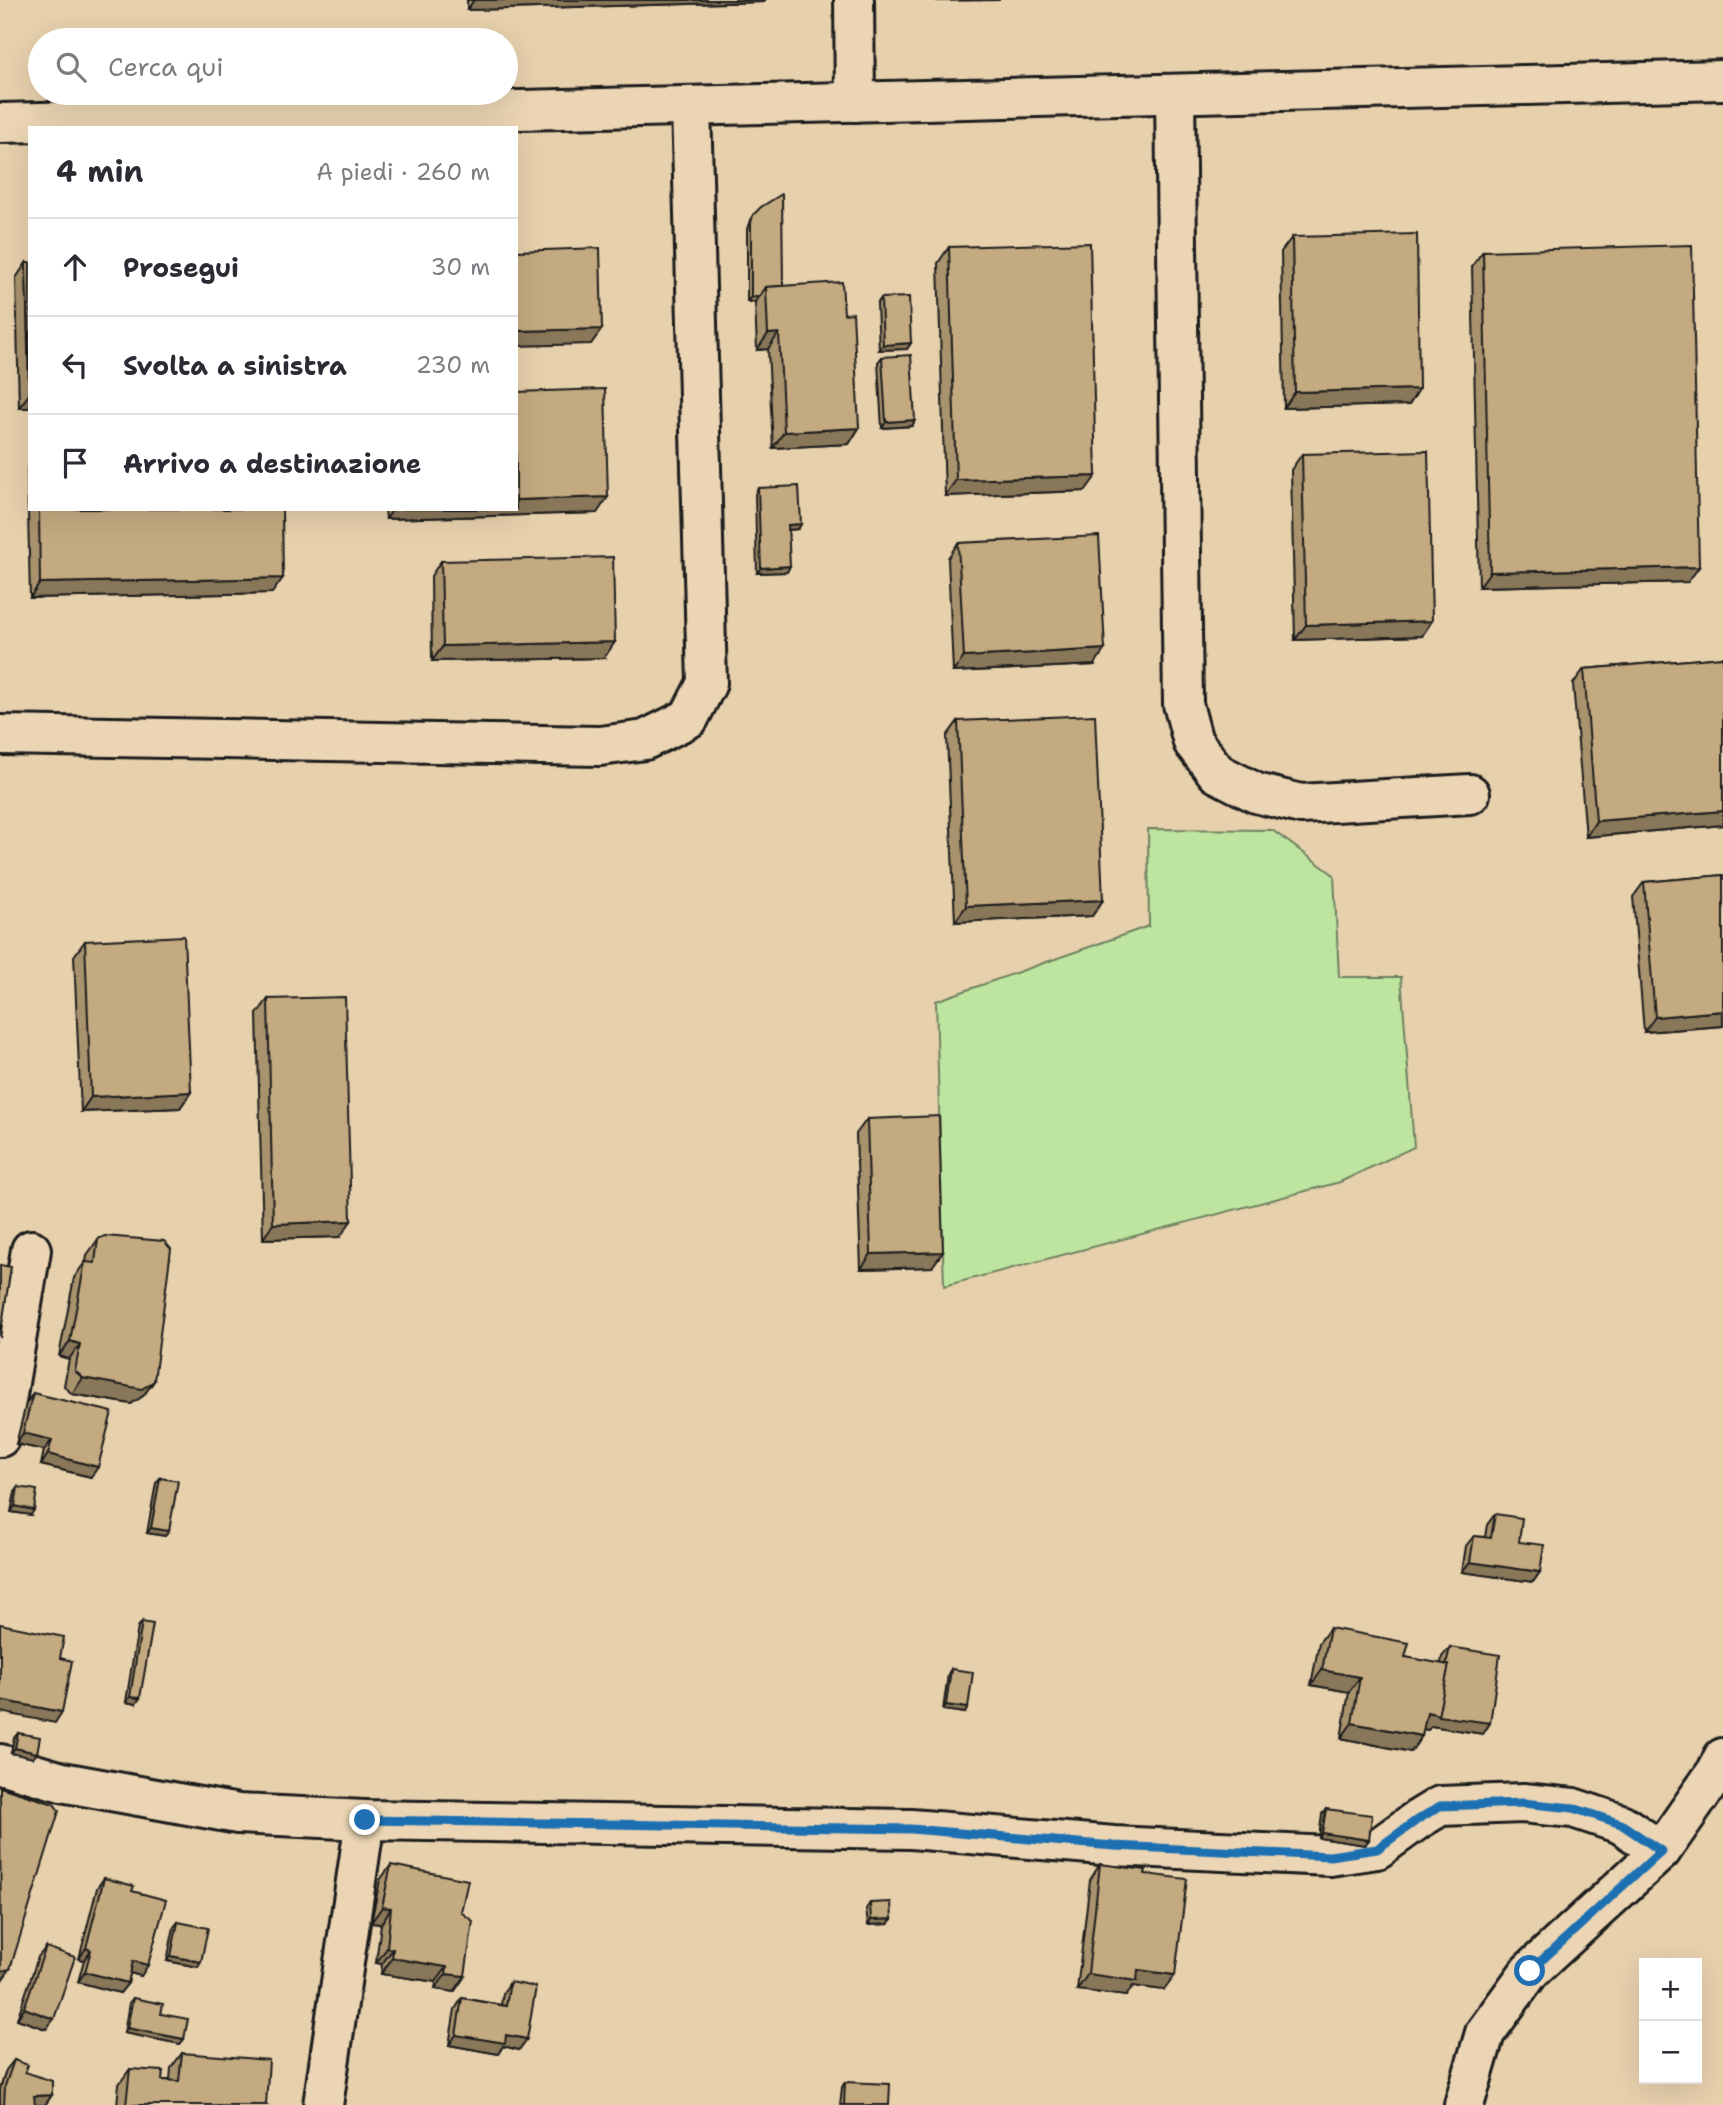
<!DOCTYPE html>
<html lang="it">
<meta charset="utf-8">
<style>
:root{--surface:#fff;--page:#f7f7f7;--text:#2b2b33;--muted:#7c7c81;--line:#e1e1e2}
body{margin:0;font-family:"Shantell Sans",sans-serif;background:var(--page);color:var(--text)}
.controls{position:absolute;right:21px;bottom:21px;display:grid;overflow:hidden;border-radius:0px;box-shadow:0 7px 28px #0002}
.controls button{width:63px;height:63px;display:grid;place-items:center;padding:0;border:0;border-bottom:2px solid var(--line);background:var(--surface);color:var(--text);font:35px sans-serif}
.stop{position:absolute;width:21px;height:21px;margin:-16px;border:5px solid #1f6fb2;border-radius:50%;background:#fff}
.stop.end{background:#1f6fb2;border-color:#fff;box-shadow:0 2px 7px #0008}
.list{margin:0;padding:0;list-style:none}
h2{display:flex;justify-content:space-between;align-items:center;height:91px;margin:0;padding:0 28px;font-size:30px}
h2 small{font-size:23px;font-weight:400;color:var(--muted)}
.list li{display:grid;grid-template-columns:46px 1fr auto;gap:21px;align-items:center;box-sizing:border-box;height:98px;padding:0 28px;border-top:2px solid var(--line)}
.list b{display:block;font-size:26px;white-space:nowrap}
.list em{font-size:23px;font-style:normal;color:var(--muted)}
.icon{flex:none;width:38px;height:38px;fill:none;stroke:currentColor;stroke-width:2;stroke-linecap:round;stroke-linejoin:round}
.map{position:relative;flex:none;width:1723px;height:2105px;overflow:hidden}
.search{position:absolute;background:var(--surface);box-shadow:0 7px 28px #0002;left:28px;top:28px;width:490px;height:77px;display:flex;align-items:center;gap:18px;box-sizing:border-box;padding:0 24px;border-radius:38px;color:var(--muted);font-size:26px}
.panel{position:absolute;background:var(--surface);box-shadow:0 7px 28px #0002;left:28px;top:126px;width:490px;height:385px;border-radius:0px}
.map>svg:first-child{display:block}
.green{fill:#bee5a0;stroke:#6d805e;stroke-width:2}
.lines{fill:none;stroke-linecap:round;stroke-linejoin:round}
.minor-casing{stroke:#1c1c1c;stroke-width:44}
.minor{stroke:#ebd5b4;stroke-width:38}
.wall{fill:#a9926e;stroke:#1c1c1c;stroke-width:2}
.shaded-wall{fill:#89775a;stroke:#1c1c1c;stroke-width:2}
.building{fill:#c4aa80;stroke:#1c1c1c;stroke-width:2}
.route{stroke:#1f6fb2;stroke-width:9}
</style>
<div class="map">
<svg width="1723" height="2105" viewBox="0 0 1723 2105">
<rect width="100%" height="100%" fill="#e7d0ac"/>
<filter id="ink" filterUnits="userSpaceOnUse"><feTurbulence type="fractalNoise" baseFrequency=".0143" numOctaves="2"/><feDisplacementMap in="SourceGraphic" scale="14" xChannelSelector="R" yChannelSelector="G"/><feConvolveMatrix kernelMatrix="1 2 1 2 8 2 1 2 1" color-interpolation-filters="sRGB"/></filter>
<g filter="url(#ink)">
<polygon class="green" points="1148,829 1272,830 1334,875 1339,977 1401,977 1414,1147 1340,1182 944,1286 936,1001 1149,926"/>
<g class="lines">
<g class="minor-casing">
<g id="minor">
<polyline points="854,0 855,102"/>
<polyline points="1175,94 1183,704 1193,742 1217,773 1256,793 1301,804 1470,794"/>
<polyline points="0,123 1723,80"/>
<polyline points="0,735 600,746 645,740 689,718 707,683 691,106"/>
<polyline points="0,1437 31,1250"/>
<polyline points="0,1764 62,1782 238,1814 365,1820 911,1829 1114,1846 1330,1856 1377,1849 1417,1820 1440,1806 1523,1803 1573,1808 1621,1824 1661,1851"/>
<polyline points="323,2105 365,1820"/>
<polyline points="1464,2105 1485,2033 1530,1971 1661,1851 1717,1771 1723,1758"/>
</g>
</g>
<use href="#minor" class="minor"/>
</g>
<g class="wall">
<polygon points="467,0 765,0 764,2 467,10"/>
<polygon points="753,215 783,286 844,314 859,428 849,444 773,448 768,349 757,350 755,302 747,302 747,229 750,220"/>
<polygon points="1292,237 1419,389 1409,405 1284,408 1281,252"/>
<polygon points="949,247 1085,491 945,496 938,263"/>
<polygon points="1483,251 1688,582 1479,587 1472,266"/>
<polygon points="26,263 30,408 19,408 16,278"/>
<polygon points="881,298 911,343 907,349 879,350 877,304"/>
<polygon points="882,357 915,420 912,426 882,428 878,362"/>
<polygon points="1302,454 1422,636 1295,640 1291,470"/>
<polygon points="30,465 30,509 282,509 272,593 30,598 27,468"/>
<polygon points="758,488 801,524 798,529 789,530 787,572 757,573 755,494"/>
<polygon points="385,509 516,509 597,513 386,519"/>
<polygon points="958,543 1094,665 953,672 948,558"/>
<polygon points="441,561 604,658 432,661 431,576"/>
<polygon points="1723,657 1723,825 1586,837 1573,684 1584,669"/>
<polygon points="958,721 1103,900 1092,916 955,922 947,736"/>
<polygon points="1723,875 1723,1026 1644,1032 1633,897 1644,882"/>
<polygon points="85,941 191,1092 180,1108 81,1112 74,956"/>
<polygon points="268,999 340,1237 263,1239 257,1014"/>
<polygon points="867,1119 932,1267 861,1269 856,1134"/>
<polygon points="98,1239 154,1381 143,1396 131,1404 72,1394 64,1386 69,1359 59,1356 74,1278 85,1262 86,1262 87,1255"/>
<polygon points="33,1393 91,1477 41,1465 44,1450 16,1444 26,1404"/>
<polygon points="160,1478 169,1531 165,1536 147,1533 156,1483"/>
<polygon points="18,1487 31,1515 11,1512 15,1492"/>
<polygon points="1495,1514 1519,1542 1540,1572 1533,1582 1462,1572 1466,1546 1474,1536 1485,1537 1487,1525"/>
<polygon points="142,1622 136,1704 126,1702 138,1627"/>
<polygon points="1330,1628 1405,1657 1441,1664 1442,1657 1450,1647 1490,1723 1483,1734 1431,1726 1428,1730 1423,1729 1411,1752 1341,1738 1349,1692 1311,1685 1319,1643"/>
<polygon points="951,1669 965,1713 943,1710 948,1674"/>
<polygon points="18,1733 37,1753 33,1758 11,1753 14,1738"/>
<polygon points="1326,1809 1365,1845 1319,1838 1322,1814"/>
<polygon points="1100,1864 1145,1874 1175,1975 1164,1990 1133,1986 1126,1996 1077,1990 1090,1880"/>
<polygon points="391,1865 461,1912 465,1976 454,1992 435,1989 436,1982 381,1974 382,1964 376,1963 381,1924 371,1923 380,1880"/>
<polygon points="104,1878 132,1891 141,1976 130,1973 128,1983 120,1993 78,1982 84,1960 79,1959 97,1888"/>
<polygon points="870,1903 888,1924 868,1925 866,1909"/>
<polygon points="178,1922 201,1962 198,1967 167,1961 174,1927"/>
<polygon points="46,1947 46,2029 17,2019 38,1957"/>
<polygon points="510,1982 519,2050 503,2046 498,2054 449,2045 455,2009 462,1998 501,2005 503,1993"/>
<polygon points="133,1998 161,2014 184,2039 180,2044 124,2033 129,2003"/>
<polygon points="182,2053 266,2105 117,2105 119,2084 130,2069 162,2080 170,2080 171,2068"/>
<polygon points="14,2060 25,2072 52,2095 45,2105 0,2105 0,2089 6,2070"/>
<polygon points="845,2082 889,2105 840,2105 842,2087"/>
</g>
<g class="shaded-wall">
<polygon points="474,0 765,0 764,2 467,10"/>
<polygon points="939,0 1000,0 938,1"/>
<polygon points="751,297 759,297 755,302 747,302"/>
<polygon points="602,329 591,344 516,346 516,331"/>
<polygon points="779,333 768,349 757,350 768,334"/>
<polygon points="911,343 907,349 879,350 883,345"/>
<polygon points="1419,389 1409,405 1284,408 1295,392"/>
<polygon points="30,393 30,408 19,408"/>
<polygon points="915,420 912,426 882,428 886,422"/>
<polygon points="859,428 849,444 773,448 784,432"/>
<polygon points="1096,476 1085,491 945,496 956,480"/>
<polygon points="608,497 597,513 386,519 393,509 516,509 516,500"/>
<polygon points="801,524 798,529 785,530 788,525"/>
<polygon points="790,566 787,572 757,573 761,568"/>
<polygon points="1699,567 1688,582 1479,587 1490,572"/>
<polygon points="283,578 272,593 30,598 40,583"/>
<polygon points="1432,621 1422,636 1295,640 1306,625"/>
<polygon points="615,642 604,658 432,661 443,646"/>
<polygon points="1105,649 1094,665 953,672 964,657"/>
<polygon points="1723,811 1723,825 1586,837 1596,821"/>
<polygon points="1103,900 1092,916 955,922 966,906"/>
<polygon points="1723,1011 1723,1026 1644,1032 1655,1017"/>
<polygon points="191,1092 180,1108 81,1112 91,1097"/>
<polygon points="351,1221 340,1237 263,1239 273,1224"/>
<polygon points="943,1252 932,1267 861,1269 871,1254"/>
<polygon points="70,1341 80,1344 69,1359 59,1356"/>
<polygon points="83,1378 154,1381 143,1396 131,1404 72,1394"/>
<polygon points="23,1433 52,1440 44,1450 16,1444"/>
<polygon points="48,1454 98,1467 91,1477 41,1465"/>
<polygon points="15,1506 34,1510 31,1515 11,1512"/>
<polygon points="151,1528 169,1531 165,1536 147,1533"/>
<polygon points="1470,1562 1540,1572 1533,1582 1462,1572"/>
<polygon points="1322,1670 1360,1677 1349,1692 1311,1685"/>
<polygon points="130,1697 140,1698 136,1704 126,1702"/>
<polygon points="0,1700 62,1712 55,1723 0,1712"/>
<polygon points="946,1705 968,1708 965,1713 943,1710"/>
<polygon points="1427,1712 1490,1723 1483,1734 1431,1726 1428,1730 1416,1728"/>
<polygon points="1352,1723 1422,1736 1411,1752 1341,1738"/>
<polygon points="15,1748 37,1753 33,1758 11,1753"/>
<polygon points="1322,1833 1369,1840 1365,1845 1319,1838"/>
<polygon points="382,1907 391,1908 381,1924 371,1923"/>
<polygon points="892,1919 888,1924 868,1925 871,1920"/>
<polygon points="86,1948 91,1950 84,1960 79,1959"/>
<polygon points="387,1948 393,1949 382,1964 376,1963"/>
<polygon points="171,1956 201,1962 198,1967 167,1961"/>
<polygon points="392,1958 447,1967 436,1982 381,1974"/>
<polygon points="133,1961 148,1965 141,1976 126,1972"/>
<polygon points="10,1969 0,1983 0,1971"/>
<polygon points="1138,1970 1175,1975 1164,1990 1133,1986 1126,1996 1077,1990 1088,1974"/>
<polygon points="85,1972 128,1983 120,1993 78,1982"/>
<polygon points="446,1974 465,1976 454,1992 435,1989"/>
<polygon points="24,2008 54,2019 46,2029 17,2019"/>
<polygon points="127,2028 184,2039 180,2044 124,2033"/>
<polygon points="456,2035 506,2035 527,2039 519,2050 503,2046 498,2054 449,2045"/>
<polygon points="52,2095 45,2105 28,2105 34,2096"/>
</g>
<g class="building">
<polygon points="782,194 783,286 766,287 759,297 751,297 751,223 753,215 761,207"/>
<polygon points="1417,234 1419,389 1295,392 1292,237"/>
<polygon points="1090,243 1096,476 956,480 949,247"/>
<polygon points="1692,245 1699,567 1490,572 1483,251"/>
<polygon points="600,248 602,329 516,331 516,251"/>
<polygon points="26,263 30,263 29,393"/>
<polygon points="842,282 844,314 853,313 859,428 784,432 779,333 768,334 766,287"/>
<polygon points="909,297 911,343 883,345 881,298"/>
<polygon points="911,355 915,420 886,422 882,357"/>
<polygon points="605,389 608,497 516,500 516,392"/>
<polygon points="1428,451 1432,621 1306,625 1302,454"/>
<polygon points="799,486 801,524 788,525 790,566 761,568 758,488"/>
<polygon points="39,509 282,509 283,578 40,583"/>
<polygon points="1099,536 1105,649 964,657 958,543"/>
<polygon points="613,557 615,642 443,646 441,561"/>
<polygon points="1723,657 1723,811 1596,821 1584,669"/>
<polygon points="1095,715 1103,900 966,906 958,721"/>
<polygon points="1723,875 1723,1011 1655,1017 1644,882"/>
<polygon points="184,936 191,1092 91,1097 85,941"/>
<polygon points="345,997 351,1221 273,1224 268,999"/>
<polygon points="939,1116 943,1252 871,1254 867,1119"/>
<polygon points="105,1236 164,1241 171,1249 154,1381 142,1389 83,1378 75,1371 80,1344 70,1341 85,1262 95,1263 98,1239"/>
<polygon points="0,1265 11,1267 0,1338"/>
<polygon points="33,1393 112,1412 98,1467 48,1454 52,1440 23,1433"/>
<polygon points="160,1478 178,1481 169,1531 151,1528"/>
<polygon points="18,1487 37,1490 34,1510 15,1506"/>
<polygon points="1495,1514 1522,1518 1519,1542 1544,1545 1540,1572 1470,1562 1474,1536 1491,1538"/>
<polygon points="142,1622 153,1624 140,1698 130,1697"/>
<polygon points="0,1624 64,1637 60,1658 72,1661 62,1712 0,1700"/>
<polygon points="1330,1628 1409,1643 1405,1657 1449,1665 1439,1715 1427,1712 1422,1736 1352,1723 1360,1677 1322,1670"/>
<polygon points="1450,1647 1500,1655 1490,1723 1438,1716 1449,1665 1446,1665"/>
<polygon points="951,1669 973,1672 968,1708 946,1705"/>
<polygon points="18,1733 40,1737 37,1753 15,1748"/>
<polygon points="0,1787 54,1804 59,1811 10,1969 1,1971"/>
<polygon points="1326,1809 1372,1815 1369,1840 1322,1833"/>
<polygon points="1100,1864 1146,1870 1145,1874 1187,1879 1175,1975 1138,1970 1137,1981 1088,1974"/>
<polygon points="391,1865 468,1880 461,1912 473,1921 465,1976 446,1974 447,1967 392,1958 393,1949 387,1948 391,1908 382,1907"/>
<polygon points="104,1878 134,1886 132,1891 166,1900 148,1965 133,1961 128,1983 85,1972 91,1950 86,1948"/>
<polygon points="891,1902 892,1919 871,1920 870,1903"/>
<polygon points="178,1922 208,1928 201,1962 171,1956"/>
<polygon points="46,1947 75,1957 54,2019 24,2008"/>
<polygon points="510,1982 536,1987 527,2039 506,2035 505,2043 456,2035 462,1998 506,2006"/>
<polygon points="133,1998 163,2004 161,2014 188,2019 184,2039 127,2028"/>
<polygon points="182,2053 269,2060 266,2105 126,2105 130,2069 163,2071 162,2080 179,2081"/>
<polygon points="14,2060 28,2065 25,2072 52,2081 52,2095 34,2096 35,2105 4,2105 5,2086"/>
<polygon points="845,2082 890,2084 889,2105 844,2105"/>
</g>
</g>
<g class="lines" filter="url(#ink)">
<polyline class="route" points="365,1820 911,1829 1114,1846 1330,1856 1377,1849 1417,1820 1440,1806 1523,1803 1573,1808 1621,1824 1661,1851 1530,1971"/>
</g>
</svg>
<div class="controls">
<button>+</button>
<button>−</button>
</div>
<div class="stop" style="left:1530px;top:1971px"></div>
<div class="stop end" style="left:365px;top:1820px"></div>
<div class="search"><svg class="icon" aria-label="search" viewBox="0 0 24 24"><circle cx="10" cy="10" r="6"/><path d="M15 15l6 6"/></svg>Cerca qui</div>
<section class="panel">
<h2>4 min<small>A piedi · 260 m</small></h2>
<ul class="list">
<li><svg class="icon" aria-label="ahead" viewBox="0 0 24 24"><path d="M12 20V5M6 11l6-6 6 6"/></svg><div><b>Prosegui</b></div><em>30 m</em></li>
<li><svg class="icon" aria-label="left" viewBox="0 0 24 24"><path d="M17 20v-9H6M10 6l-5 5 5 5"/></svg><div><b>Svolta a sinistra</b></div><em>230 m</em></li>
<li><svg class="icon" aria-label="arrive" viewBox="0 0 24 24"><path d="M6 21V4h12l-3 4 3 4H6"/></svg><div><b>Arrivo a destinazione</b></div></li>
</ul>
</section>
</div>
